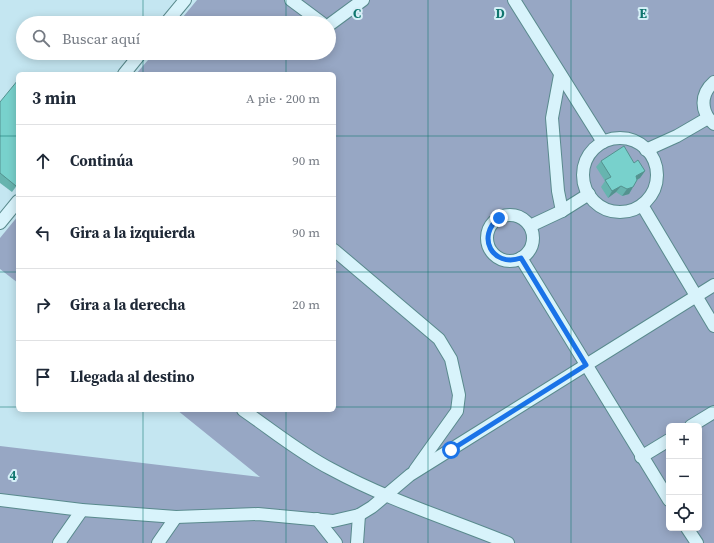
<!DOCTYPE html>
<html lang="es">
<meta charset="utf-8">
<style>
:root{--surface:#fff;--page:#f2f2f3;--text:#1f2937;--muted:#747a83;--line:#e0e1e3}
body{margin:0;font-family:"Source Serif 4",serif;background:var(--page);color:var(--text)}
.controls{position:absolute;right:12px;bottom:12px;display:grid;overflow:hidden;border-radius:6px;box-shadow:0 2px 10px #0003}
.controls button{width:36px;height:36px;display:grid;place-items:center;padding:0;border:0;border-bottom:1px solid var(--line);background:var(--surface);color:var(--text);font:20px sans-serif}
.stop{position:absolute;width:12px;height:12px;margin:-9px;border:3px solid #1a73e8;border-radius:50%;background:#fff}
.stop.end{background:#1a73e8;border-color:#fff;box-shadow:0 1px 4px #0008}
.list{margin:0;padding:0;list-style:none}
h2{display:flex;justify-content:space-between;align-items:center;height:52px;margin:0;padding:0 16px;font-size:17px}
h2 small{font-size:13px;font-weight:400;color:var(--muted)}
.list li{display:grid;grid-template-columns:26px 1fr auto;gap:12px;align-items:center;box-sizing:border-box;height:72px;padding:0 16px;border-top:1px solid var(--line)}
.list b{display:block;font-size:15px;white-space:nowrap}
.list em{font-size:13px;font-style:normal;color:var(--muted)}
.icon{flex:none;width:22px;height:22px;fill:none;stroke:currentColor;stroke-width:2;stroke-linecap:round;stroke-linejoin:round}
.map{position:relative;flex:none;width:714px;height:543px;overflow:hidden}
.search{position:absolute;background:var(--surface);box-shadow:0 2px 10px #0003;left:16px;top:16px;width:320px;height:44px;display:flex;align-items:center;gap:10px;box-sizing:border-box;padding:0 14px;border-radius:22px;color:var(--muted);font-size:15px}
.panel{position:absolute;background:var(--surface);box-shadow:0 2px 10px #0003;left:16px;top:72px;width:320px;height:340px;border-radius:6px}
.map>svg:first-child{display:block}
.cemetery{fill:#97a7c4;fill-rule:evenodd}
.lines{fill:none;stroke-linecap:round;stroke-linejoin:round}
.minor-casing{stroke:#598a8d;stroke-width:14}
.minor{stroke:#d8f3fb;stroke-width:12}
.wall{fill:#67b4af}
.shaded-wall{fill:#54928f}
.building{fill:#78d1cc;stroke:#54928f}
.route{stroke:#1a73e8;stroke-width:5}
.grid{fill:none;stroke:#0f766e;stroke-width:1;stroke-opacity:0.55}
.grid-label{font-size:13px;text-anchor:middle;font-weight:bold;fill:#0f766e;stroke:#d5eff7;stroke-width:4;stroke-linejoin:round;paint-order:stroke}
</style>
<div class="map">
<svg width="714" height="543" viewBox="0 0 714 543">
<rect width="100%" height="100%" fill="#c4e6f1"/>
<g class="cemetery">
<path d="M197,0H714V543H0V446L260,477L177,410H334V74H136L154,53H329V23H178ZM669,426H699V528H669Z"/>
<polygon points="18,216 18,283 0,269 0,238"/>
</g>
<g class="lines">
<g class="minor-casing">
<g id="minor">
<polyline points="291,0 322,23"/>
<polyline points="514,0 603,142"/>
<polyline points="166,23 185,0"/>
<polyline points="329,25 363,0"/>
<polyline points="304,53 305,53"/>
<polyline points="124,74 141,53"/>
<polyline points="560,75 552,118 558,191 562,211"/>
<path d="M714,82C700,94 700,112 714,124"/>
<circle cx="620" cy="175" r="37"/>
<polyline points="646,150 677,136 708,118"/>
<polyline points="642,205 714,326"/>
<circle cx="510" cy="238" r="23"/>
<polyline points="0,223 18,201"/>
<polyline points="530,226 562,211 589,194"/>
<polyline points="334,250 439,339 451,359 459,395 457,411 415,470"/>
<polyline points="521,258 669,500"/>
<path d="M243,410C272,430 300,453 331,469C388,500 449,519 508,543"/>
<polyline points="691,426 714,412"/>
<polyline points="641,457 669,440"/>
<polyline points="0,500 82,510 176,517 258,514 333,521 359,515 372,507 410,475 714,285"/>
<polyline points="317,519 336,543"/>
<polyline points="687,528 697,543"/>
<polyline points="59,543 82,510"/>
<polyline points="158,543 176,517"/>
<polyline points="357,543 359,515"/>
</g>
</g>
<use href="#minor" class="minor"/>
</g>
<g class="wall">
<polygon points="0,102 18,184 12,192 0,183"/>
<polygon points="601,161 634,163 645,171 640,178 637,180 629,194 622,196 616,192 608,198 601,187 605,181 596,167"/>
</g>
<g class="shaded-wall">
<polygon points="645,171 640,178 631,183 636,176"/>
<polygon points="621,186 616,192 608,198 612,191"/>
<polygon points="633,187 629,194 622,196 627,189"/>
</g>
<g class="building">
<polygon points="18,80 18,183 16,186 0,173 0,102"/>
<polygon points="624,146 634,163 638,160 645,171 636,176 637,180 633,187 627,189 621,186 612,191 605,180 611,177 601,161"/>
</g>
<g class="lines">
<path class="route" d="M451,450L586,365L521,258C492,268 476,236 499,218"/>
</g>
<path class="grid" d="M143,0V23M286,0V23M428,0V543M571,0V543M143,53V74M286,53V74M0,136H18M334,136H714M0,272H18M334,272H714M0,407H18M334,407H714M143,410V543M286,410V543"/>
<g class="grid-label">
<text x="357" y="18">C</text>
<text x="500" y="18">D</text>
<text x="643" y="18">E</text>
<text x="13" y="480">4</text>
</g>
</svg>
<div class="controls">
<button>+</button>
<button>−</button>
<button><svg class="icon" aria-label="locate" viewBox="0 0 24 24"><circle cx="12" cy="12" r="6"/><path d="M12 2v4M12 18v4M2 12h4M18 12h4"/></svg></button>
</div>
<div class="stop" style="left:451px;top:450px"></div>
<div class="stop end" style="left:499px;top:218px"></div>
<div class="search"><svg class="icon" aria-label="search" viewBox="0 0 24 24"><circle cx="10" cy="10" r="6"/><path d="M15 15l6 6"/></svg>Buscar aquí</div>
<section class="panel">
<h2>3 min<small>A pie · 200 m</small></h2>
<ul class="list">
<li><svg class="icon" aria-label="ahead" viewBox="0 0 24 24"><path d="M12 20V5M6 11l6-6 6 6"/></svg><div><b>Continúa</b></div><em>90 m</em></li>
<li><svg class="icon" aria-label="left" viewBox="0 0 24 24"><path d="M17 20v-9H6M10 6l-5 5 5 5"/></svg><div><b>Gira a la izquierda</b></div><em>90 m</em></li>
<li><svg class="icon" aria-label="right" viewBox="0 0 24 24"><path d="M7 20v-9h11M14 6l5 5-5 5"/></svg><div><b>Gira a la derecha</b></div><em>20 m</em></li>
<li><svg class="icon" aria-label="arrive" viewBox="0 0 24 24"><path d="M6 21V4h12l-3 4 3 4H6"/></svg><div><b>Llegada al destino</b></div></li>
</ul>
</section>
</div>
